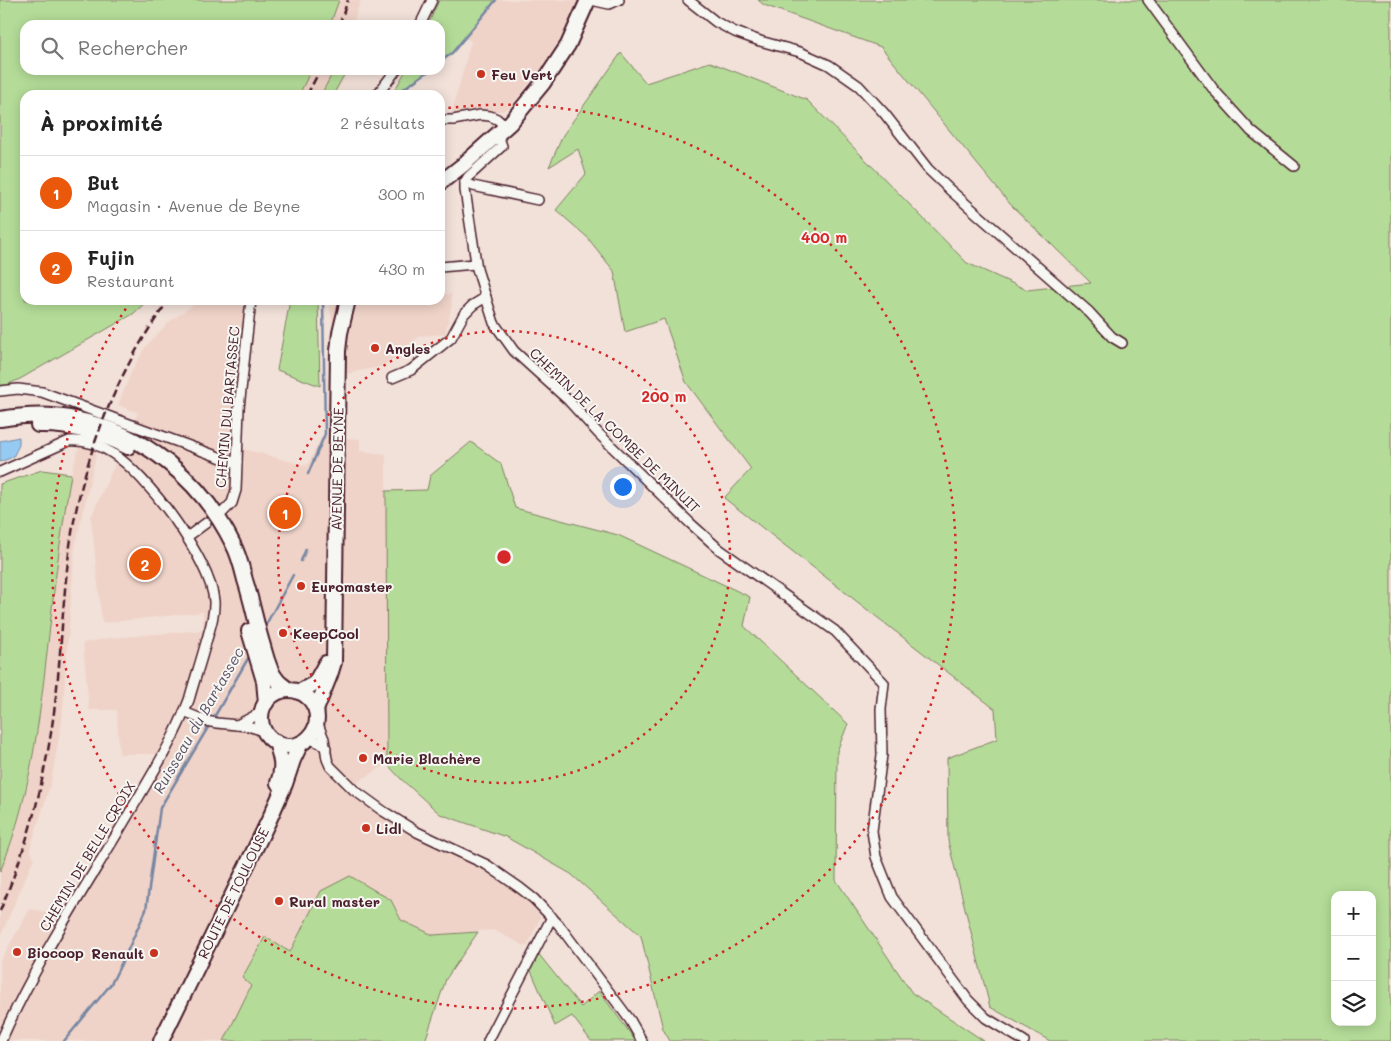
<!DOCTYPE html>
<html lang="fr">
<meta charset="utf-8">
<style>
:root{--surface:#fff;--page:#f6f6f6;--text:#222;--muted:#767676;--line:#e0e0e0;--accent:#ea580c}
body{margin:0;font-family:Mali,sans-serif;background:var(--page);color:var(--text)}
.controls{position:absolute;right:15px;bottom:15px;display:grid;overflow:hidden;border-radius:10px;box-shadow:0 2px 12px #0003}
.controls button{width:45px;height:45px;display:grid;place-items:center;padding:0;border:0;border-bottom:1px solid var(--line);background:var(--surface);color:var(--text);font:25px sans-serif}
.you{position:absolute;left:622px;top:486px;width:18px;height:18px;margin:-12px;border:4px solid #fff;border-radius:50%;background:#1a73e8;box-shadow:0 0 0 8px #1a73e833}
.badge{display:grid;place-items:center;width:32px;height:32px;border-radius:50%;background:var(--accent);color:#fff;font-size:16px;font-weight:700}
.pin{position:absolute;translate:-50% -50%;border:2px solid #fff;box-shadow:0 1px 5px #0006}
.list{margin:0;padding:0;list-style:none}
h2{display:flex;justify-content:space-between;align-items:center;height:65px;margin:0;padding:0 20px;font-size:21px}
h2 small{font-size:16px;font-weight:400;color:var(--muted)}
.list li{display:grid;grid-template-columns:32px 1fr auto;gap:15px;align-items:center;box-sizing:border-box;height:75px;padding:0 20px;border-top:1px solid var(--line)}
.list b{display:block;font-size:19px;white-space:nowrap}
.list p{margin:0;font-size:16px;white-space:nowrap;color:var(--muted)}
.list em{font-size:16px;font-style:normal;color:var(--muted)}
.icon{flex:none;width:28px;height:28px;fill:none;stroke:currentColor;stroke-width:2;stroke-linecap:round;stroke-linejoin:round}
.map{position:relative;flex:none;width:1391px;height:1041px;overflow:hidden}
.search{position:absolute;background:var(--surface);box-shadow:0 2px 12px #0003;left:20px;top:20px;width:425px;height:55px;display:flex;align-items:center;gap:12px;box-sizing:border-box;padding:0 18px;border-radius:15px;color:var(--muted);font-size:19px}
.panel{position:absolute;background:var(--surface);box-shadow:0 2px 12px #0003;left:20px;top:90px;width:425px;height:215px;border-radius:15px}
.map>svg:first-child{display:block}
.built{fill:#efd3c8}
.green{fill:#b4dc98;stroke:#7f7e62;fill-rule:evenodd}
.water{fill:#95cbf3;stroke:#7786a3}
.lines{fill:none;stroke-linecap:round;stroke-linejoin:round}
.stream{stroke:#7786a3;stroke-width:2.5}
.minor-casing{stroke:#4a1f2b;stroke-width:12}
.primary-casing{stroke:#4a1f2b;stroke-width:18}
.minor{stroke:#f6f6f2;stroke-width:9}
.primary{stroke:#f6f6f2;stroke-width:14}
.rail{stroke:#4a1f2b;stroke-width:2.5;stroke-dasharray:8 4;stroke-linecap:butt}
.ring{fill:none;stroke:#d62828;stroke-width:2.5;stroke-dasharray:2.5 5}
.poi-dot{fill:#c8321e;stroke:#f6f6f2;stroke-width:2}
.labels{text-anchor:middle;dominant-baseline:central;stroke-width:4;stroke-linejoin:round;paint-order:stroke}
.poi-label{font-size:14px;font-weight:bold;fill:#4a1f2b;stroke:#f6f6f2;text-anchor:start}
.street-label{font-size:14px;fill:#4a1f2b;stroke:#f6f6f2}
.water-label{font-size:15px;font-style:italic;fill:#605367;stroke:#f6f6f2}
.centre{fill:#d62828;stroke:#f6f6f2;stroke-width:2.5}
.ring-label{font-size:15px;text-anchor:middle;font-weight:bold;fill:#d62828;stroke:#f6f6f2;stroke-width:4;stroke-linejoin:round;paint-order:stroke}
</style>
<div class="map">
<svg width="1391" height="1041" viewBox="0 0 1391 1041">
<rect width="100%" height="100%" fill="#f2e1d9"/>
<filter id="ink" filterUnits="userSpaceOnUse"><feTurbulence type="fractalNoise" baseFrequency=".02" numOctaves="2"/><feDisplacementMap in="SourceGraphic" scale="10" xChannelSelector="R" yChannelSelector="G"/><feConvolveMatrix kernelMatrix="1 2 1 2 8 2 1 2 1" color-interpolation-filters="sRGB"/></filter>
<g filter="url(#ink)">
<g class="built">
<polygon points="339,0 361,0 352,25 330,25"/>
<polygon points="496,0 581,0 560,39 540,70 511,106 502,111 482,111 451,116 471,41 465,38"/>
<polygon points="311,70 334,70 321,95 299,95"/>
<polygon points="451,294 452,304 445,334 420,336 384,366 331,377 333,328 329,300 440,300 440,295"/>
<polygon points="201,300 245,300 229,445 307,466 322,436 360,439 360,451 386,454 387,764 353,785 412,826 517,891 541,916 527,947 493,930 433,935 401,920 391,900 321,891 290,953 266,938 251,986 224,1041 0,1041 0,961 30,909 60,914 158,754 119,754 117,710 89,710 83,643 110,638 203,630 203,612 102,623 91,517 138,413 118,405 132,370 146,346 170,321"/>
<polygon points="79,447 97,451 75,546 62,721 51,783 30,849 34,858 0,938 0,872 9,850 29,782 42,703 61,528 71,474"/>
</g>
<g class="green">
<polygon points="0,0 339,0 330,25 25,25 25,70 311,70 299,95 25,95 25,300 148,300 133,314 20,379 0,388"/>
<polygon points="439,0 496,0 452,53 440,62 440,25 428,25"/>
<path d="M758,0H1391V1041H1050L990,1007L948,841L947,758L997,739L995,709L724,498L751,469L686,382L664,319L625,332L614,271L587,237L556,210L586,174L578,149L549,167L563,135L621,53L646,83L710,62L807,100L967,263L1027,290L1091,283L1010,204L881,47L764,5ZM1335,895H1372V1022H1335Z"/>
<polygon points="334,70 347,70 333,95 321,95"/>
<polygon points="406,70 430,70 395,95 392,95"/>
<polygon points="290,300 318,300 320,386 277,370"/>
<polygon points="471,442 501,464 515,508 618,535 750,597 744,626 848,724 837,751 836,880 912,993 984,1041 670,1041 663,1029 641,936 571,874 506,837 440,814 401,779 387,764 386,491 427,490 430,476"/>
<path d="M42,470L71,474C63,521 56,569 51,617C41,704 34,790 0,872V484Z"/>
<polygon points="350,876 391,900 401,920 433,935 478,932 446,979 425,1041 224,1041 251,986 242,978 265,937 290,952 321,891"/>
<polygon points="537,952 581,1007 599,991 636,1041 591,1041 572,1016 555,1026 529,966"/>
</g>
<polygon class="water" points="19,437 19,445 13,457 0,462 0,441"/>
<g class="lines">
<g class="stream">
<polyline points="440,62 452,53 496,0"/>
<polyline points="395,95 430,70"/>
<polyline points="308,474 325,434 323,300"/>
<polyline points="301,561 306,549"/>
<polyline points="263,630 293,575"/>
<polyline points="213,719 250,655"/>
<polyline points="64,1041 111,984 126,954 146,910 160,808 210,724"/>
</g>
<g class="minor-casing">
<g id="minor">
<polyline points="591,0 609,4 619,0"/>
<polyline points="688,0 716,22 735,32 760,41 800,52 829,65 859,86 884,113 928,169 950,190 1089,312 1112,337 1122,343"/>
<polyline points="1148,0 1214,90 1251,131 1294,166"/>
<polyline points="420,25 432,0"/>
<polyline points="377,95 396,70"/>
<polyline points="440,120 453,120 480,115 490,116 497,119 506,127"/>
<polyline points="498,135 502,146 468,177 465,182 465,190 477,269 494,323 514,351 568,400 598,433 690,523 719,549 835,631 884,683 881,709 882,755 872,831 876,857 892,897 968,1000 986,1018 1024,1041"/>
<polyline points="465,182 473,186 538,200"/>
<polyline points="440,267 475,264"/>
<polyline points="392,378 411,370 451,338 464,314 473,305 486,297"/>
<polyline points="0,391 18,389 42,392 230,461 237,462"/>
<path d="M0,472L69,441C85,440 98,444 112,453C146,474 211,560 214,601C215,616 209,631 205,646C200,664 194,682 189,700C174,740 151,776 130,812C86,887 36,961 1,1041"/>
<polyline points="222,513 232,503 236,490 239,408 251,300"/>
<polyline points="187,537 206,523"/>
<polyline points="184,712 206,721 217,723 247,726 265,731"/>
<polyline points="317,722 324,739 327,759 330,766 354,790 383,811 417,832 487,865 520,888 534,899 559,925 630,1020 642,1041"/>
<polyline points="237,725 262,712"/>
<polyline points="308,738 320,743 326,748"/>
<polyline points="488,1041 552,917"/>
</g>
</g>
<g class="primary-casing">
<g id="primary">
<polyline points="440,183 463,165 510,123 543,83 568,45 588,0"/>
<path d="M0,419C24,415 51,414 75,419C145,433 202,481 233,544C239,555 242,568 245,580C252,601 256,624 263,646C266,657 269,671 277,680C280,684 285,687 289,690"/>
<path d="M38,425C68,424 102,433 128,447"/>
<polyline points="249,631 264,681 266,703"/>
<circle cx="289" cy="718" r="28"/>
<polyline points="299,692 315,683 326,663"/>
<polyline points="316,710 330,675 334,662 338,351 340,333 348,300"/>
<path d="M276,742C281,758 284,767 278,783"/>
<polyline points="161,1041 269,820 285,784 293,760 301,743"/>
</g>
</g>
<use href="#minor" class="minor"/>
<use href="#primary" class="primary"/>
<g class="rail">
<polyline points="339,25 348,0"/>
<polyline points="307,95 320,70"/>
<path d="M0,911C19,865 35,818 44,770C50,743 54,715 57,687C63,627 64,566 77,506C93,434 124,360 169,300"/>
</g>
</g>
</g>
<g class="ring">
<circle cx="504" cy="557" r="226"/>
<path d="M441 109A452 452 0 1 1 131 301"/>
</g>
<g class="poi-dot">
<circle cx="481" cy="74" r="5"/>
<circle cx="375" cy="348" r="5"/>
<circle cx="301" cy="586" r="5"/>
<circle cx="283" cy="633" r="5"/>
<circle cx="363" cy="758" r="5"/>
<circle cx="366" cy="828" r="5"/>
<circle cx="279" cy="901" r="5"/>
<circle cx="17" cy="952" r="5"/>
<circle cx="154" cy="953" r="5"/>
</g>
<g class="labels">
<g class="poi-label">
<text x="491" y="74">Feu Vert</text>
<text x="385" y="348">Angles</text>
<text x="311" y="586">Euromaster</text>
<text x="293" y="633">KeepCool</text>
<text x="373" y="758">Marie Blachère</text>
<text x="376" y="828">Lidl</text>
<text x="289" y="901">Rural master</text>
<text x="27" y="952">Biocoop</text>
<text x="144" y="953" text-anchor="end">Renault</text>
</g>
<g class="street-label">
<text transform="translate(227 407) rotate(-85)">CHEMIN DU BARTASSEC</text>
<text transform="translate(615 430) rotate(44)">CHEMIN DE LA COMBE DE MINUIT</text>
<text transform="translate(337 469) rotate(-89)">AVENUE DE BEYNE</text>
<text transform="translate(87 856) rotate(-59)">CHEMIN DE BELLE CROIX</text>
<text transform="translate(233 893) rotate(-64)">ROUTE DE TOULOUSE</text>
</g>
<g class="water-label">
<text transform="translate(198 720) rotate(-60)">Ruisseau du Bartassec</text>
</g>
</g>
<circle cx="504" cy="557" r="8" class="centre"/>
<g class="ring-label">
<text x="824" y="243">400 m</text>
<text x="664" y="402">200 m</text>
</g>
</svg>
<div class="controls">
<button>+</button>
<button>−</button>
<button><svg class="icon" aria-label="layers" viewBox="0 0 24 24"><path d="M12 4l9 5-9 5-9-5zM3 14l9 5 9-5"/></svg></button>
</div>
<div class="you"></div>
<div class="pin badge" style="left:285px;top:513px">1</div>
<div class="pin badge" style="left:145px;top:564px">2</div>
<div class="search"><svg class="icon" aria-label="search" viewBox="0 0 24 24"><circle cx="10" cy="10" r="6"/><path d="M15 15l6 6"/></svg>Rechercher</div>
<section class="panel">
<h2>À proximité<small>2 résultats</small></h2>
<ul class="list">
<li><span class="badge">1</span><div><b>But</b><p>Magasin · Avenue de Beyne</p></div><em>300 m</em></li>
<li><span class="badge">2</span><div><b>Fujin</b><p>Restaurant</p></div><em>430 m</em></li>
</ul>
</section>
</div>
